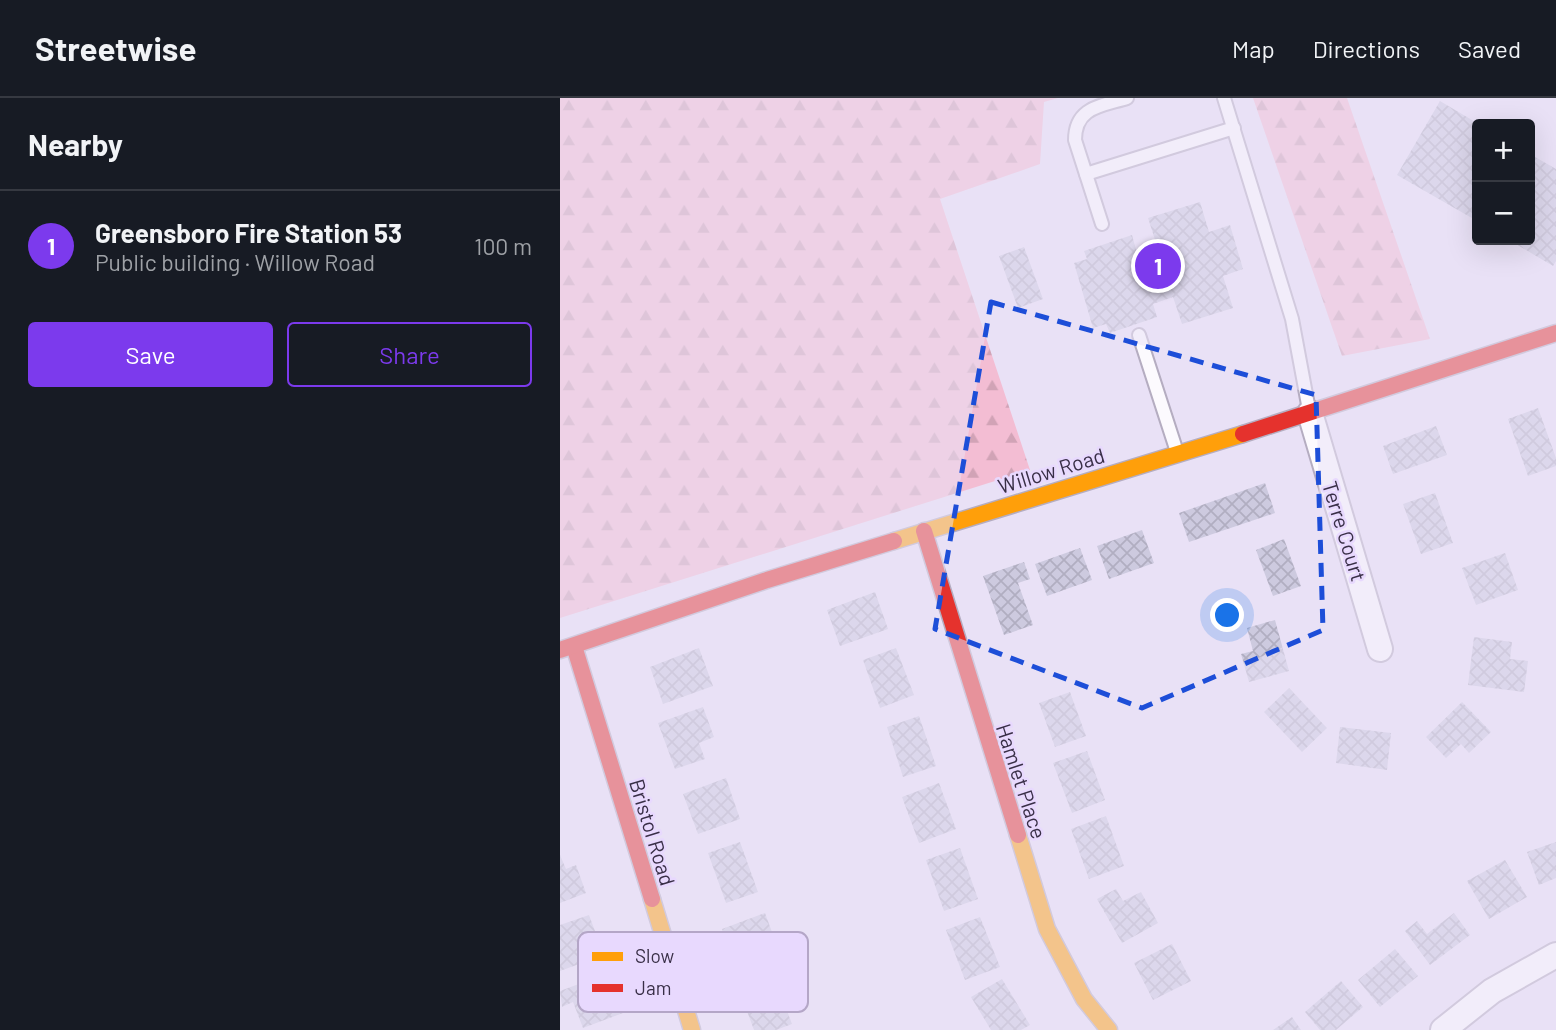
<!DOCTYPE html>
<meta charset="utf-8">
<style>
:root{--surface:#171b24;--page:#242831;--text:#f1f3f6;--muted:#9ea1a6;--line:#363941;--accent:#7c3aed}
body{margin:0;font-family:Barlow,sans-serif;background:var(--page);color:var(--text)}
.controls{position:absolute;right:21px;top:21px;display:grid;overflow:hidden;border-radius:7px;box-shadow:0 7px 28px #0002}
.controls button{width:63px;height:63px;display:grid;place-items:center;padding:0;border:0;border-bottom:2px solid var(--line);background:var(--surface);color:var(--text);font:35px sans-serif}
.you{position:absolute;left:668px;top:518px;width:24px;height:24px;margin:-18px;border:5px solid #fff;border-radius:50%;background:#1a73e8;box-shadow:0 0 0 10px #1a73e833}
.badge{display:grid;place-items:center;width:46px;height:46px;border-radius:50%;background:var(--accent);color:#fff;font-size:23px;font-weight:700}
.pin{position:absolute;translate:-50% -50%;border:4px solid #fff;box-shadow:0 2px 7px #0006}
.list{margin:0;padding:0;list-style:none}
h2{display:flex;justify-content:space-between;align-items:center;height:91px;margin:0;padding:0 28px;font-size:30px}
h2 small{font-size:23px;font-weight:400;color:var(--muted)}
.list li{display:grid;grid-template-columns:46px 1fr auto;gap:21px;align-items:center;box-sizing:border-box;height:112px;padding:0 28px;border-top:2px solid var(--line)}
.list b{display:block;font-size:26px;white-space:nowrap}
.list p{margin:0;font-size:23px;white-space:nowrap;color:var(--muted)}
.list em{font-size:23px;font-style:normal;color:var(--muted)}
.actions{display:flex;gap:14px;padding:21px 28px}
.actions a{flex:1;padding:16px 0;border:2px solid var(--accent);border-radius:7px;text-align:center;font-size:24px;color:var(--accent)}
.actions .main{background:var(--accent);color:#fff}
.map{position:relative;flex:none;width:996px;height:932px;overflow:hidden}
header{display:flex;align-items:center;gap:42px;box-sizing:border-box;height:98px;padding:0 35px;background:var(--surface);border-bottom:2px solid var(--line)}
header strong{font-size:33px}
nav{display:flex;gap:38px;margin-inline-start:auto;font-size:24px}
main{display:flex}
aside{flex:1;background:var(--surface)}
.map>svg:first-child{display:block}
.forest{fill:url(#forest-firs)}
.building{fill:url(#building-cross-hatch)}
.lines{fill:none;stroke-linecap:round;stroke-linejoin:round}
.lane-casing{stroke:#b5adc1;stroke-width:16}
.street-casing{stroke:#b5adc1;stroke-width:28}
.slow-casing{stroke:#b5adc1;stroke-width:19}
.jam-casing{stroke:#b5adc1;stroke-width:19}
.lane{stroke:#fcfafe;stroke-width:12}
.street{stroke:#fcfafe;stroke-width:24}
.slow{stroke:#ff9f0a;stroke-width:16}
.jam{stroke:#e5322d;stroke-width:16}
.marked{fill:none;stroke:#1d4ed8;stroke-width:5;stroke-dasharray:14 9;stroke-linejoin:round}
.labels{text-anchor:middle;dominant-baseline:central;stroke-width:5;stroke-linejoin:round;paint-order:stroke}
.street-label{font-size:21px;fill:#392f47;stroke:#e8d9fe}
.key{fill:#e8d9fe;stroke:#b4a6c7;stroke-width:2}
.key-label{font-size:19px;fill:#392f47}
</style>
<header>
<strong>Streetwise</strong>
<nav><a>Map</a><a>Directions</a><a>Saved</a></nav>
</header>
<main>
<aside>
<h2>Nearby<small></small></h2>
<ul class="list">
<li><span class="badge">1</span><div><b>Greensboro Fire Station 53</b><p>Public building · Willow Road</p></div><em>100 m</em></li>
</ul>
<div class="actions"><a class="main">Save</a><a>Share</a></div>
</aside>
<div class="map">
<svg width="996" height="932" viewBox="0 0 996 932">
<defs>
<pattern id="forest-firs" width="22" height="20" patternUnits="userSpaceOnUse" patternTransform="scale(1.75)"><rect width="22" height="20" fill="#f3bdd3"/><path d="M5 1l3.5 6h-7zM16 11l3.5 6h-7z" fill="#d1a3b6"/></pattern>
<pattern id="building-cross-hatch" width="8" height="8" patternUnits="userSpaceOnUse" patternTransform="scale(1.75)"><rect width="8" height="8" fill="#cdcadf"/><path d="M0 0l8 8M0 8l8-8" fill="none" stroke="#b1aec1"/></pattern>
</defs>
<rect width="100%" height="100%" fill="#e9e1f6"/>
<g class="forest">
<polygon points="0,0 498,0 484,4 480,66 380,101 470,372 0,520"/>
<polygon points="693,0 787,0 870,241 782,258"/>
</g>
<g class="building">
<polygon points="880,3 917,25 917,123 837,77"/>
<polygon points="970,56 996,71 996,163 993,168 949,142 970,142"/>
<polygon points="640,104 649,134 670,127 683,171 663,178 673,210 622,226 613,199 593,206 597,219 550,235 546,226 533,230 514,165 527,161 524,153 572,137 577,155 597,148 588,120"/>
<polygon points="464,149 483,201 458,210 439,158"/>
<polygon points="978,310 996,360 996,368 968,378 948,321"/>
<polygon points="876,328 887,357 833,376 823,348"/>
<polygon points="705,385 715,415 629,444 619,415"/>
<polygon points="875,395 893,445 861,456 843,406"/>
<polygon points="582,432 594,465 549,481 537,448"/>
<polygon points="724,441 741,488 713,498 696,452"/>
<polygon points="520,450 532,482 487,498 475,466"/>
<polygon points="945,455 958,492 916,507 902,470"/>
<polygon points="464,464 470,481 458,485 473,527 444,537 423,478"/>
<polygon points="315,494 328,531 280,548 267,512"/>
<polygon points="715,522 729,573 689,584 681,556 693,553 687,530"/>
<polygon points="914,539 952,544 950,561 968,563 964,594 908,587"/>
<polygon points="139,550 153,588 103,606 90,569"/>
<polygon points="336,550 354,597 320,610 303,562"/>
<polygon points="729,590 767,630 742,654 704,614"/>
<polygon points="510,594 526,638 495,649 479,605"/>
<polygon points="902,604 931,634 909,655 901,646 886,660 866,639"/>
<polygon points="143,609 154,639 139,645 145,661 115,671 98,625"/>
<polygon points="359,618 376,668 343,679 327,629"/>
<polygon points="780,629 831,635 827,672 776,665"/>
<polygon points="527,653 545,702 512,715 493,665"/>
<polygon points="166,680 180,721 138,736 123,696"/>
<polygon points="379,685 396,731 359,745 342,699"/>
<polygon points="546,718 564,768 529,781 511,731"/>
<polygon points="180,744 198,794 166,805 148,755"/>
<polygon points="996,744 996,780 979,787 967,754"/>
<polygon points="400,750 418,801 384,813 366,762"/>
<polygon points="0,757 6,771 16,767 26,795 0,805"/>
<polygon points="945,762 967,799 929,821 907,783"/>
<polygon points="556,791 563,803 581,794 598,825 562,845 537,801"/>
<polygon points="205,815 220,856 177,872 162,831"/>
<polygon points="894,815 910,837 870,867 845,833 857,823 867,836"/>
<polygon points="29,817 44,857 0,873 0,827"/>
<polygon points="420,819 440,869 405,882 386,832"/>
<polygon points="612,846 631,883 593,902 574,865"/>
<polygon points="835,851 858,878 820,909 798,882"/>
<polygon points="48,875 63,915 23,930 13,904 2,909 0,893"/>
<polygon points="213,876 232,926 216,932 194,932 178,889"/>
<polygon points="442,881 470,927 461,932 431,932 411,899"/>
<polygon points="781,883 803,909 776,932 760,932 745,914"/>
<polygon points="732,919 741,932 713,932"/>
</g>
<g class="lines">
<g class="lane-casing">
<g id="lane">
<polyline points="664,0 732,221 749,312"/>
<polyline points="526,76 674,30"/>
<path d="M542,126L515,42C515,9 541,8 567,0"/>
<polyline points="579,237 617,354"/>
</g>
</g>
<g class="street-casing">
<g id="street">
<polyline points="750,315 820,551"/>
<polyline points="883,932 932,893 996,857"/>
</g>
</g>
<g class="slow-casing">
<g id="slow">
<polyline points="334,443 683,336"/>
<polyline points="458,737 487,831 524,901 549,932"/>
<polyline points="92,801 132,932"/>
</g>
</g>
<g class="jam-casing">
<g id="jam">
<polyline points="683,336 996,235"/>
<polyline points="364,433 458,737"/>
<polyline points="14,548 92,801"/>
<polyline points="0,552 207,482 334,443"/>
</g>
</g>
<use href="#lane" class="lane"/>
<use href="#street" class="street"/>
<use href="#slow" class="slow"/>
<use href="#jam" class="jam"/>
</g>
<path d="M0 0H996V932H0ZM431,204L756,297L763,532L582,610L375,531Z" fill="#e9e1f6" fill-opacity=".55" fill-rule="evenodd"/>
<path class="marked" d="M431,204L756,297L763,532L582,610L375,531Z"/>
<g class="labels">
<g class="street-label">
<text transform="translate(491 372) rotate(-17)">Willow Road</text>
<text transform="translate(785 433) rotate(73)">Terre Court</text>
<text transform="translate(462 683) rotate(72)">Hamlet Place</text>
<text transform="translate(93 734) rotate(73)">Bristol Road</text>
</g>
</g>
<rect x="18" y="834" width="230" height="80" rx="10" class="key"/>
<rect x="32" y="854" width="31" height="9" fill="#ff9f0a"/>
<rect x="32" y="886" width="31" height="8" fill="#e5322d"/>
<g class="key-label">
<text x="75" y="865">Slow</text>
<text x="75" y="897">Jam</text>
</g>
</svg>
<div class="controls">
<button>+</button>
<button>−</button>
</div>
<div class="you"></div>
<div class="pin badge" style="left:598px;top:168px">1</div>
</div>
</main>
